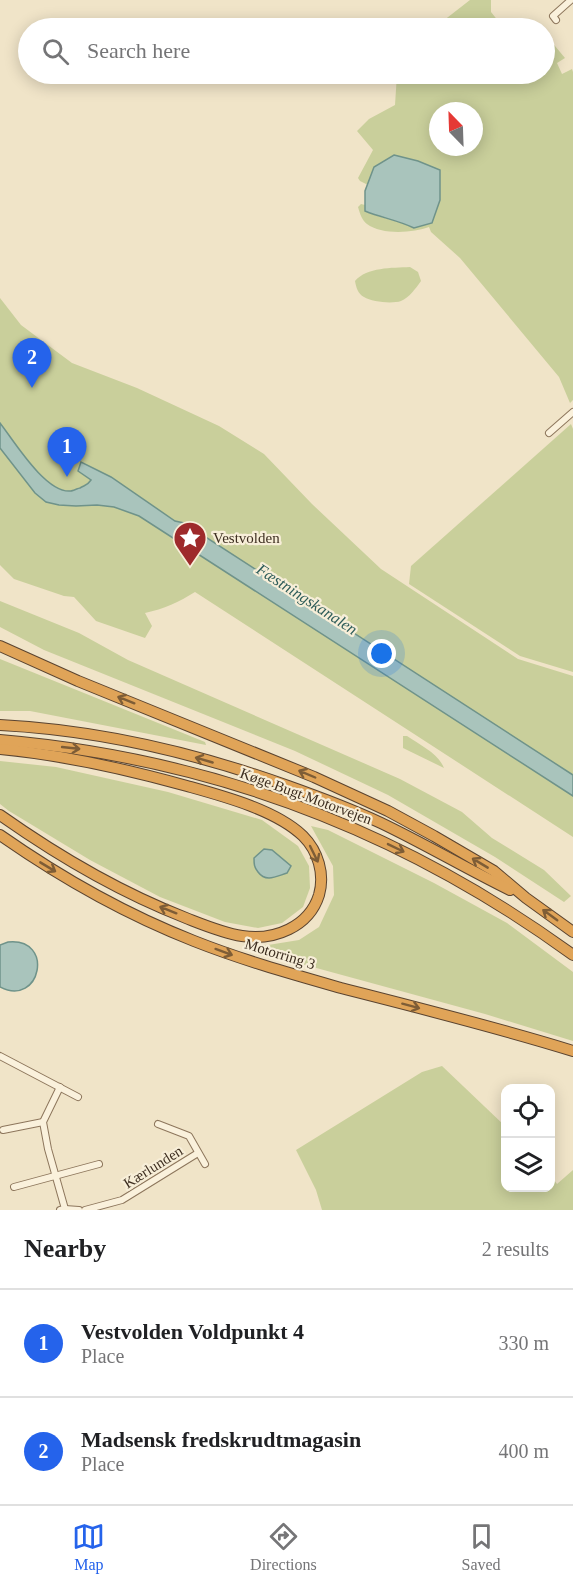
<!DOCTYPE html>
<meta charset="utf-8">
<style>
:root{--surface:#fff;--page:#f2f2f2;--text:#202124;--muted:#757577;--line:#e0e0e0;--accent:#2563eb}
body{margin:0;font-family:"Times New Roman",serif;background:var(--page);color:var(--text)}
.controls{position:absolute;right:18px;bottom:18px;display:grid;overflow:hidden;border-radius:12px;box-shadow:0 3px 15px #0003}
.controls button{width:54px;height:54px;display:grid;place-items:center;padding:0;border:0;border-bottom:2px solid var(--line);background:var(--surface);color:var(--text);font:30px sans-serif}
.compass{position:absolute;left:429px;top:102px;width:54px;height:54px;border-radius:50%;background:var(--surface);box-shadow:0 3px 15px #0003;rotate:337deg}
.you{position:absolute;left:382px;top:654px;width:21px;height:21px;margin:-15px;border:4px solid #fff;border-radius:50%;background:#1a73e8;box-shadow:0 0 0 9px #1a73e833}
.badge{display:grid;place-items:center;width:39px;height:39px;border-radius:50%;background:var(--accent);color:#fff;font-size:20px;font-weight:700}
.pin{position:absolute;translate:-50% -50px;filter:drop-shadow(0 2px 3px #0008)}
.pin::after{content:'';position:absolute;top:32px;width:21px;height:18px;background:inherit;clip-path:polygon(0 0,100% 0,50% 100%)}
.list{margin:0;padding:0;list-style:none}
h2{display:flex;justify-content:space-between;align-items:center;height:78px;margin:0;padding:0 24px;font-size:26px}
h2 small{font-size:20px;font-weight:400;color:var(--muted)}
.list li{display:grid;grid-template-columns:39px 1fr auto;gap:18px;align-items:center;box-sizing:border-box;height:108px;padding:0 24px;border-top:2px solid var(--line)}
.list b{display:block;font-size:22px;white-space:nowrap}
.list p{margin:0;font-size:20px;white-space:nowrap;color:var(--muted)}
.list em{font-size:20px;font-style:normal;color:var(--muted)}
.icon{flex:none;width:33px;height:33px;fill:none;stroke:currentColor;stroke-width:2;stroke-linecap:round;stroke-linejoin:round}
.map{position:relative;flex:none;width:573px;height:1210px;overflow:hidden}
.search{position:absolute;background:var(--surface);box-shadow:0 3px 15px #0003;left:18px;right:18px;top:18px;height:66px;display:flex;align-items:center;gap:15px;box-sizing:border-box;padding:0 21px;border-radius:33px;color:var(--muted);font-size:22px}
.sheet{height:294px;background:var(--surface)}
nav{display:flex;justify-content:space-around;align-items:center;box-sizing:border-box;height:84px;border-top:2px solid var(--line);background:var(--surface);font-size:16px;color:var(--muted)}
nav a{display:grid;justify-items:center;gap:3px}
nav .on{color:var(--accent)}
.map>svg:first-child{display:block}
.green{fill:#c9cf9b;fill-rule:evenodd}
.water{fill:#a9c4bc;stroke:#6f938a;stroke-width:1.5}
.lines{fill:none;stroke-linecap:round;stroke-linejoin:round}
.minor-casing{stroke:#8d765c;stroke-width:8}
.motorway-casing{stroke:#5b4430;stroke-width:12}
.minor{stroke:#faf1dc;stroke-width:6}
.motorway{stroke:#e0a458;stroke-width:10}
.oneway{stroke:#7e5d36}
.labels{text-anchor:middle;dominant-baseline:central;stroke-width:4.5;stroke-linejoin:round;paint-order:stroke}
.poi-label{font-size:15px;fill:#3d2e20;stroke:#f7eed8;text-anchor:start}
.street-label{font-size:15px;fill:#3d2e20;stroke:#f7eed8}
.water-label{font-size:16px;font-style:italic;fill:#2f5d5a;stroke:#f7eed8}
</style>
<div class="map">
<svg width="573" height="1210" viewBox="0 0 573 1210">
<rect width="100%" height="100%" fill="#f0e4c8"/>
<g class="green">
<polygon points="470,0 491,0 491,12 503,27 502,28 434,28"/>
<path d="M545,34L565,58L557,63L562,74L572,69L573,72V400L570,403L559,377L460,258L431,232L429,227C413,233 381,235 367,224C362,220 360,214 358,207L361,204L365,205L366,211C382,219 397,220 414,228L440,200V170L418,161L374,167L368,185L360,181L358,178L373,150L357,131L369,119L395,105L397,74H544ZM438,111H474V147H438Z"/>
<path d="M410,267L418,272L421,281C416,288 409,298 401,301C392,304 372,302 364,297C358,294 356,287 355,281C367,267 392,268 410,267Z"/>
<path d="M0,298L21,325L72,363L137,388L219,426L264,454L312,504L381,569L518,659L573,676V837L195,592C179,602 164,609 145,613L152,626L145,638L96,621L74,597L64,596L14,579L0,565Z"/>
<polygon points="571,424 573,429 573,672 520,656 409,584 411,566"/>
<polygon points="0,601 79,633 128,660 400,779 462,812 492,838 544,870 571,896 564,902 495,857 388,795 295,751 44,650 0,627"/>
<polygon points="0,659 205,742 206,745 30,711 0,711"/>
<path d="M403,736H407C420,745 438,753 444,768L403,748Z"/>
<polygon points="0,761 56,767 168,792 262,820 298,846 309,866 310,888 303,907 282,923 258,928 225,922 160,897 90,860 9,811 0,804"/>
<polygon points="311,826 328,830 434,883 507,923 573,972 573,1041 485,1014 247,949 244,944 262,946 299,940 319,927 334,895 333,866"/>
<polygon points="442,1066 505,1126 506,1188 550,1188 551,1176 557,1184 573,1170 573,1210 322,1210 316,1190 296,1150 422,1072"/>
</g>
<g class="water">
<path d="M394,155L418,161L440,170V200L432,223L414,228C397,220 382,218 365,211V191L374,167Z"/>
<path d="M0,423C14,441 46,494 71,491C72,491 79,488 80,488C85,485 88,485 91,480L78,471L81,462L111,477L175,521L184,523L573,775V796L139,516L114,507L97,505L76,506L59,505L46,502L35,493L0,448Z"/>
<path d="M264,849L272,850L291,866L287,873C277,876 266,883 258,872C254,867 254,864 254,858Z"/>
<path d="M8,942C55,937 41,1008 0,987V945Z"/>
</g>
<g class="lines">
<g class="minor-casing">
<g id="minor">
<polyline points="556,20 553,16 571,0"/>
<polyline points="549,433 573,412"/>
<polyline points="0,1056 78,1097"/>
<polyline points="60,1087 43,1122 48,1149 65,1209"/>
<polyline points="158,1124 189,1136 205,1164"/>
<polyline points="3,1130 43,1122"/>
<polyline points="14,1187 99,1164"/>
<polyline points="60,1210 65,1209 79,1210"/>
<polyline points="85,1210 122,1200 198,1153"/>
</g>
</g>
<g class="motorway-casing">
<g id="motorway">
<polyline points="0,646 78,681 314,777 388,811 434,836 494,871 526,898 573,932"/>
<path d="M0,725C98,730 196,753 288,786C319,797 351,809 381,823C425,844 467,869 510,890"/>
<path d="M0,740C210,758 403,831 573,955"/>
<path d="M0,749C63,755 126,769 187,786C223,796 276,810 303,836C318,851 325,874 319,895C309,927 274,941 242,936C223,933 204,925 186,918C119,892 58,856 0,815"/>
<path d="M0,835C60,877 125,914 194,941C242,960 292,974 341,988C419,1008 496,1027 573,1051"/>
</g>
</g>
<use href="#minor" class="minor"/>
<use href="#motorway" class="motorway"/>
</g>
<defs><path id="oneway-shaft" d="M-6 0H5M1.5-3L5.5 0L1.5 3" fill="none" stroke-width="1.6" stroke-linecap="round" stroke-linejoin="round" transform="scale(1.5)"/></defs>
<g class="oneway">
<use href="#oneway-shaft" transform="translate(126 700) rotate(-158)"/>
<use href="#oneway-shaft" transform="translate(71 748) rotate(6)"/>
<use href="#oneway-shaft" transform="translate(204 760) rotate(-164)"/>
<use href="#oneway-shaft" transform="translate(307 774) rotate(-157)"/>
<use href="#oneway-shaft" transform="translate(396 848) rotate(26)"/>
<use href="#oneway-shaft" transform="translate(314 854) rotate(64)"/>
<use href="#oneway-shaft" transform="translate(480 863) rotate(-149)"/>
<use href="#oneway-shaft" transform="translate(48 867) rotate(31)"/>
<use href="#oneway-shaft" transform="translate(168 910) rotate(-158)"/>
<use href="#oneway-shaft" transform="translate(550 915) rotate(-144)"/>
<use href="#oneway-shaft" transform="translate(224 952) rotate(20)"/>
<use href="#oneway-shaft" transform="translate(411 1006) rotate(15)"/>
</g>
<defs>
<g id="sight-pin" transform="scale(1.725)"><path d="M0 17L-7.5 6A9.5 9.5 0 1 1 7.5 6Z" fill="#9e2a2b" stroke="#f7eed8"/><path d="M0-6L1.8-2.2L6-1.7L2.9 1.2L3.7 5.4L0 3.3L-3.7 5.4L-2.9 1.2L-6-1.7L-1.8-2.2Z" fill="#fff"/></g>
</defs>
<g fill-rule="evenodd">
<use href="#sight-pin" x="190" y="538"/>
</g>
<g class="labels">
<g class="poi-label">
<text x="213" y="538">Vestvolden</text>
</g>
<g class="street-label">
<text transform="translate(306 796) rotate(20)">Køge Bugt Motorvejen</text>
<text transform="translate(280 954) rotate(17)">Motorring 3</text>
<text transform="translate(153 1167) rotate(-32)">Kærlunden</text>
</g>
<g class="water-label">
<text transform="translate(307 599) rotate(33)">Fæstningskanalen</text>
</g>
</g>
</svg>
<div class="controls">
<button><svg class="icon" aria-label="locate" viewBox="0 0 24 24"><circle cx="12" cy="12" r="6"/><path d="M12 2v4M12 18v4M2 12h4M18 12h4"/></svg></button>
<button><svg class="icon" aria-label="layers" viewBox="0 0 24 24"><path d="M12 4l9 5-9 5-9-5zM3 14l9 5 9-5"/></svg></button>
</div>
<svg class="compass" viewBox="-18 -18 36 36"><path d="M0-13l5 13h-10z" fill="#e53935"/><path d="M0 13l5-13h-10z" fill="#757577"/></svg>
<div class="you"></div>
<div class="pin badge" style="left:67px;top:477px">1</div>
<div class="pin badge" style="left:32px;top:388px">2</div>
<div class="search"><svg class="icon" aria-label="search" viewBox="0 0 24 24"><circle cx="10" cy="10" r="6"/><path d="M15 15l6 6"/></svg>Search here</div>
</div>
<section class="sheet">
<h2>Nearby<small>2 results</small></h2>
<ul class="list">
<li><span class="badge">1</span><div><b>Vestvolden Voldpunkt 4</b><p>Place</p></div><em>330 m</em></li>
<li><span class="badge">2</span><div><b>Madsensk fredskrudtmagasin</b><p>Place</p></div><em>400 m</em></li>
</ul>
</section>
<nav>
<a class="on"><svg class="icon" aria-label="map" viewBox="0 0 24 24"><path d="M3 6l6-2 6 2 6-2v14l-6 2-6-2-6 2zM9 4v14M15 6v14"/></svg>Map</a>
<a><svg class="icon" aria-label="directions" viewBox="0 0 24 24"><path d="M12 3l9 9-9 9-9-9zM9 14v-3h6M13 9l2 2-2 2"/></svg>Directions</a>
<a><svg class="icon" aria-label="saved" viewBox="0 0 24 24"><path d="M7 4h10v16l-5-4-5 4z"/></svg>Saved</a>
</nav>
